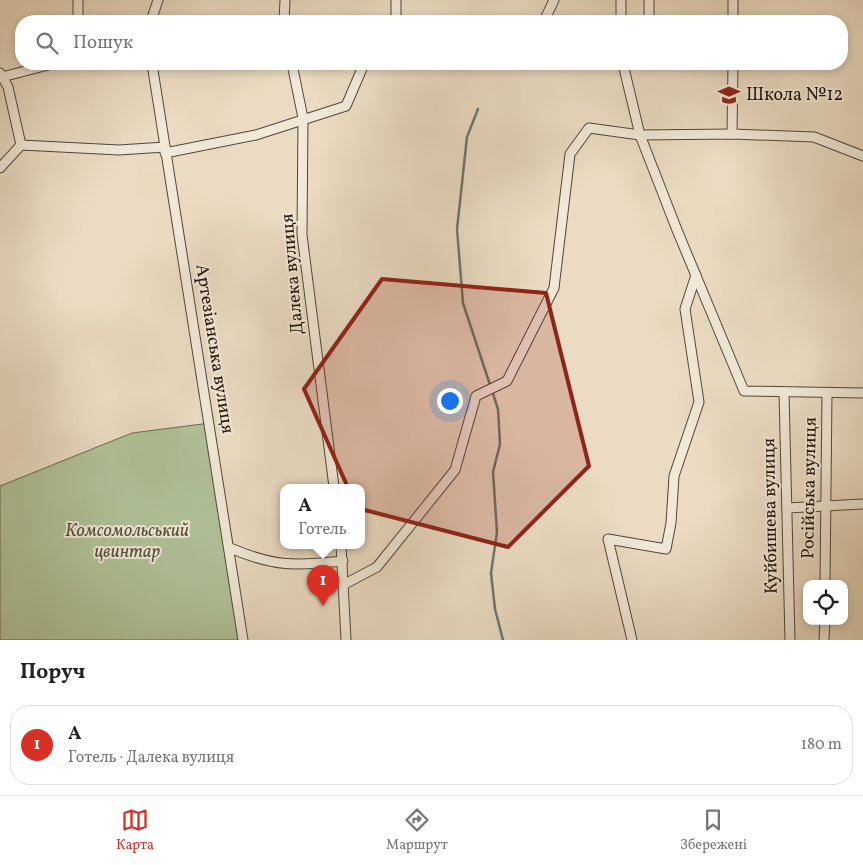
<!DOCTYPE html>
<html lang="uk">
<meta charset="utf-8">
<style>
:root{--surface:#fff;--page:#f2f2f2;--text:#222;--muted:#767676;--line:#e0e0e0;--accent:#d93025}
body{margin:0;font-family:Vollkorn,serif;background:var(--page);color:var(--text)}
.controls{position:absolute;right:15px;bottom:15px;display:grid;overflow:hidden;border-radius:10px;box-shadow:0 2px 8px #0003}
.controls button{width:45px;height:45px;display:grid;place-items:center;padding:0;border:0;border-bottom:1px solid var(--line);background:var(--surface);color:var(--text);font:25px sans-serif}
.you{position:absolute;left:449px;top:400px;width:18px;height:18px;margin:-12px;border:4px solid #fff;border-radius:50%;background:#1a73e8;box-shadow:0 0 0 8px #1a73e833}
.badge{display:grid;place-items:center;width:32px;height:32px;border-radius:50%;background:var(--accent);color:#fff;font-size:16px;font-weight:700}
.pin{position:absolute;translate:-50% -41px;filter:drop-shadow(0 1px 2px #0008)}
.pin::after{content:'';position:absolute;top:26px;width:18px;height:15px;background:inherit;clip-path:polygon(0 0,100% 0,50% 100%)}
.popup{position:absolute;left:280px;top:484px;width:85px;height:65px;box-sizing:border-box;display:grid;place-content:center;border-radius:10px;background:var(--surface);filter:drop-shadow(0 1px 4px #0005);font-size:16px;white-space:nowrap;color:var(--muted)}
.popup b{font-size:19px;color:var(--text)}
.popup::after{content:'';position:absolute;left:50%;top:100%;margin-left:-10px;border:10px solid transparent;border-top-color:var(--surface)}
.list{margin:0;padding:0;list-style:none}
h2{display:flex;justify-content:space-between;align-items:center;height:65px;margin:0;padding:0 20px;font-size:21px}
h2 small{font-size:16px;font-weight:400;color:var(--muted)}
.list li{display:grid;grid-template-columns:32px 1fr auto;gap:15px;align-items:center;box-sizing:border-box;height:80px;margin:0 10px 10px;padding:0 10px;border:1px solid var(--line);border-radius:20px}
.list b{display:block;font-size:19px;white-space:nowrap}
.list p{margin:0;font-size:16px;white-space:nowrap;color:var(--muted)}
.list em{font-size:16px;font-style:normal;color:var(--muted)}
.icon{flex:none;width:28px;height:28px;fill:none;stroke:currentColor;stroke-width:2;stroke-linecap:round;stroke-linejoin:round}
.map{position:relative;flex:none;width:863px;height:640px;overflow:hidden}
.search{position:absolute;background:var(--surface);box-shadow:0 2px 8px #0003;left:15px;right:15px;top:15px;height:55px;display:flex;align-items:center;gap:12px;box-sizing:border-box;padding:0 18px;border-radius:20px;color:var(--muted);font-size:19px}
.sheet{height:155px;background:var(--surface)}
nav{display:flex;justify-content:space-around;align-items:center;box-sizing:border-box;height:70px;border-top:1px solid var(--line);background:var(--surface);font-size:14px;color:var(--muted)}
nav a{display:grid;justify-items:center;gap:2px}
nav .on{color:var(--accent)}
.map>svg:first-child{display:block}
.green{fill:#b0c198;stroke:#686b52}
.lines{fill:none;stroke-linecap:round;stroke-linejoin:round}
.stream{stroke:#687970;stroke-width:2.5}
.minor-casing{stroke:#524639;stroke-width:11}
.minor{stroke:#f1e8d7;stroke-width:9}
.marked{fill:#8f2418;fill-opacity:0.2;stroke:#8f2418;stroke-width:4;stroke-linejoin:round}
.labels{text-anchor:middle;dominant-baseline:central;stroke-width:4;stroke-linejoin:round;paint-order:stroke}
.poi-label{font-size:18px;fill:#20150b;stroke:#f1e8d7;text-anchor:start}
.street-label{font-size:18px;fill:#20150b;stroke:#f1e8d7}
.park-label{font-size:18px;font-style:italic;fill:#52513c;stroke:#f1e8d7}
</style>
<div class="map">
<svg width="863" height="640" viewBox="0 0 863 640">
<rect width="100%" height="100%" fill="#eadbc2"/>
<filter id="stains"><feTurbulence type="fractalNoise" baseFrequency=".004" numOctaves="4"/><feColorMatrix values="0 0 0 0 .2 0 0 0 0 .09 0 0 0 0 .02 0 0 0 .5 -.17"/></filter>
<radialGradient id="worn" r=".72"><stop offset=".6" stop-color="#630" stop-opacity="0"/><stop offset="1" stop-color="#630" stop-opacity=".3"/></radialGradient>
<polygon class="green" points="210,423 243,640 0,640 0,486 132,433"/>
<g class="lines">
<polyline class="stream" points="478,109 467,137 457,229 463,303 498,409 500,444 493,472 497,532 491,573 495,609 503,640"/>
<g class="minor-casing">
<g id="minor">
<polyline points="649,0 649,21"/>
<polyline points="78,21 78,0"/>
<polyline points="151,21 158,0"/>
<polyline points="284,21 285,0"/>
<polyline points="396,21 396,0"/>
<polyline points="544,21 554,0"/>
<polyline points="621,21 621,0"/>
<polyline points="733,21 733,0"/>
<polyline points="152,64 243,640"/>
<polyline points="292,64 303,118 302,235 334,487"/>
<polyline points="623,64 640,135 677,230 744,391 863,393"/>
<polyline points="0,73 8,87 21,145"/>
<polyline points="2,77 52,64"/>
<polyline points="732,134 733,64"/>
<polyline points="165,153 256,135 346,106 364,64"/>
<polyline points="0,168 21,145 119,150 165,147"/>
<polyline points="784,392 790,640"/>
<polyline points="787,508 863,504"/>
<polyline points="341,545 346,640"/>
<path d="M230,548C275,567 295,566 343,561"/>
<polyline points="825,584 827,393"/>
<polyline points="343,585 377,567 455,470 476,396 507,381 554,288 570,154 589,128 640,135 732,134 814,137 863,156"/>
<polyline points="632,640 608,539 666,549 671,523 674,476 699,402 685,309 696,275"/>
<polyline points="824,640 825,621"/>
</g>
</g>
<use href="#minor" class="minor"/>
</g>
<path class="marked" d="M382,279L546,293L589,466L508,547L357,508L304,389Z"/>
<defs>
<g id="school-bare" transform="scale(1.725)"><path d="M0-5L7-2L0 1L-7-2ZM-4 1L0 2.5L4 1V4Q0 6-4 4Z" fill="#8f2418" stroke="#f1e8d7" stroke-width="2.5" paint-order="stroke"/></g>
</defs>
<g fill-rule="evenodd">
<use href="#school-bare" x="729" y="95"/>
</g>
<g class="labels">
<g class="poi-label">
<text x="746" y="95">Школа №12</text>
</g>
<g class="street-label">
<text transform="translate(293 274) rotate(-95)">Далека вулиця</text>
<text transform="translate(214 349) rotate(81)">Артезіанська вулиця</text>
<text transform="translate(810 488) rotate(-89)">Російська вулиця</text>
<text transform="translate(771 516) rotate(-91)">Куйбишева вулиця</text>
</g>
<g class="park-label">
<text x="127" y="531">Комсомольський<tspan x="127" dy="21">цвинтар</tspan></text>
</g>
</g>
<rect width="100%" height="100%" filter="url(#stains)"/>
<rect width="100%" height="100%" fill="url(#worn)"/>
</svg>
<div class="controls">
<button><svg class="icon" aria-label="locate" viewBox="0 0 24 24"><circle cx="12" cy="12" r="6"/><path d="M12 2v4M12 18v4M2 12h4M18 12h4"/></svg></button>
</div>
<div class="you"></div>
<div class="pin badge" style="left:323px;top:606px">1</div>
<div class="popup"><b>А</b>Готель</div>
<div class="search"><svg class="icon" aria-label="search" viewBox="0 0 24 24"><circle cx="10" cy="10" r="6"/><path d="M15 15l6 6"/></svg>Пошук</div>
</div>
<section class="sheet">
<h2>Поруч<small></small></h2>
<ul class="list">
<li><span class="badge">1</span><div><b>А</b><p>Готель · Далека вулиця</p></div><em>180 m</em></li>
</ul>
</section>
<nav>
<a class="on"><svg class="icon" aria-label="map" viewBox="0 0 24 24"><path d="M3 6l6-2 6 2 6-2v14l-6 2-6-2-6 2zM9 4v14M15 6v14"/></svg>Карта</a>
<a><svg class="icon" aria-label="directions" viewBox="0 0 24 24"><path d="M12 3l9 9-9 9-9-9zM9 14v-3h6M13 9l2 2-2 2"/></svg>Маршрут</a>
<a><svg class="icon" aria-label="saved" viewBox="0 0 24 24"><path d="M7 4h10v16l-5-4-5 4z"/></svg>Збережені</a>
</nav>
